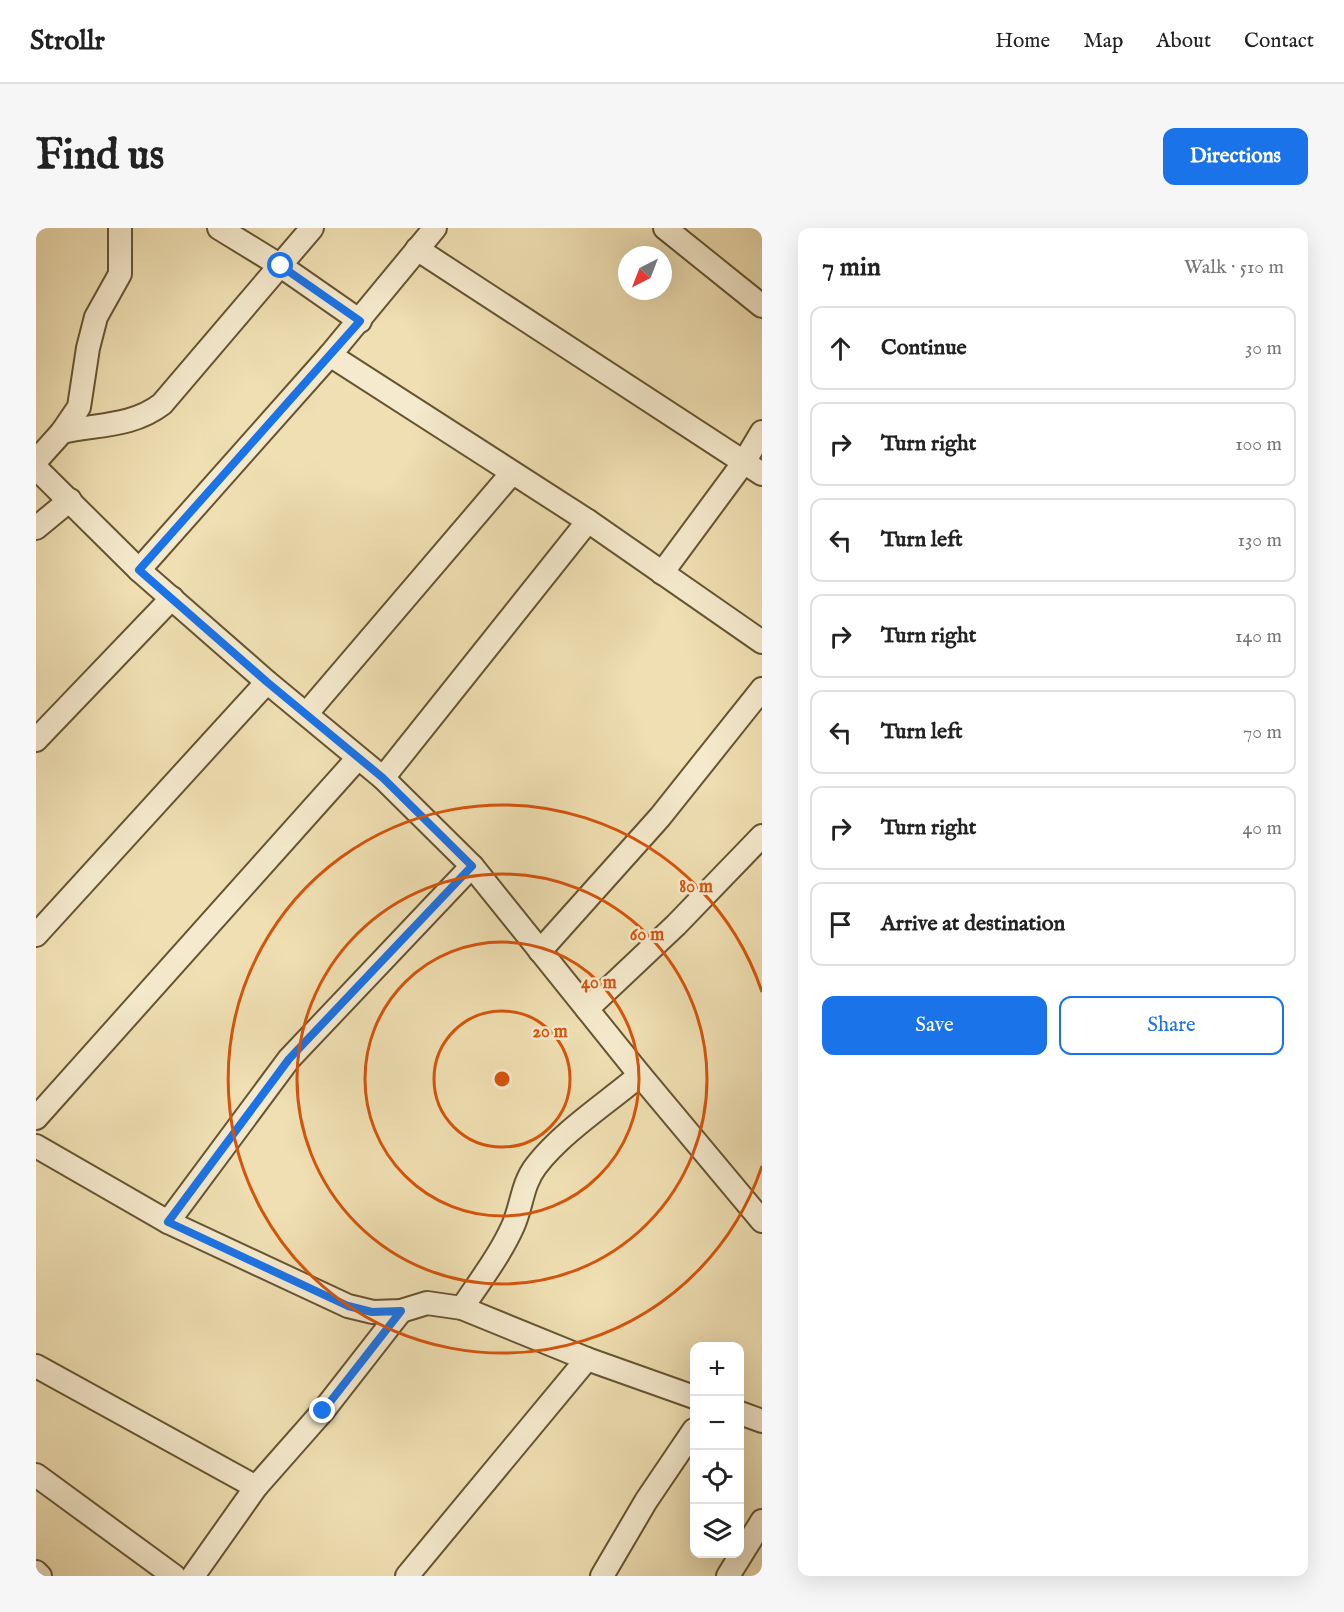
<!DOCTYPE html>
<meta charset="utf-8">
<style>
:root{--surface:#fff;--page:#f6f6f6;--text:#222;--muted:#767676;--line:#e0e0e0;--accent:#1a73e8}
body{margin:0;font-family:"IM FELL English",serif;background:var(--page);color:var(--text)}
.controls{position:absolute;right:18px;bottom:18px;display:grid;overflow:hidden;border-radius:12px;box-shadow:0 6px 24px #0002}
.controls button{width:54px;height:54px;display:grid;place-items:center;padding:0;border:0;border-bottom:2px solid var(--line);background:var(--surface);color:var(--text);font:30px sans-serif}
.compass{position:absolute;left:582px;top:18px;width:54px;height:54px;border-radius:50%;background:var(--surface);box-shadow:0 6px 24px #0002;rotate:222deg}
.stop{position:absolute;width:18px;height:18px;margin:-14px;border:4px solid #1a73e8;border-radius:50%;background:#fff}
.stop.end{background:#1a73e8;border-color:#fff;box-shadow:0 2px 6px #0008}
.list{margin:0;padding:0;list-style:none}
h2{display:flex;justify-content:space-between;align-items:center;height:78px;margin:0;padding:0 24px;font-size:26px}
h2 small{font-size:20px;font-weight:400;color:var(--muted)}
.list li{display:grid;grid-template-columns:39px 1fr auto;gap:18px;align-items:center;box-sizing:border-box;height:84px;margin:0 12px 12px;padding:0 12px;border:2px solid var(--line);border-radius:12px}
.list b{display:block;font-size:22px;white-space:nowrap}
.list em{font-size:20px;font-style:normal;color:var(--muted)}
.actions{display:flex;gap:12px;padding:18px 24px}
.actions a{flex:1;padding:14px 0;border:2px solid var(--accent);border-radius:12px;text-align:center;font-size:21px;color:var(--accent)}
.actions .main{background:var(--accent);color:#fff}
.icon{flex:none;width:33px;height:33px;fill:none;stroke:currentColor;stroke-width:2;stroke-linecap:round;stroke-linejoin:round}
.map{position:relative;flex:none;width:726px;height:1348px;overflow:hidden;border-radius:12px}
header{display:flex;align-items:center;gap:36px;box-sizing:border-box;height:84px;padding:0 30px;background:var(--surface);border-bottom:2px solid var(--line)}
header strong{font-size:28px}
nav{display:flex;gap:33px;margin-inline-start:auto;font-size:21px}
.intro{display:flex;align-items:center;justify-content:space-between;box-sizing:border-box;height:144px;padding:0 36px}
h1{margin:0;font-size:42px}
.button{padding:15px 27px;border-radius:12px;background:var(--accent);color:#fff;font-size:21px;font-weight:700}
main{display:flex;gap:36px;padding:0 36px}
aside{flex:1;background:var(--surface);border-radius:12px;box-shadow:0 6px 24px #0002}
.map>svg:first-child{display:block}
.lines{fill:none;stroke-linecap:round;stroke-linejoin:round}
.minor-casing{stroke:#665432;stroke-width:26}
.minor{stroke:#f5eacd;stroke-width:22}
.route{stroke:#1a73e8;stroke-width:8}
.ring{fill:none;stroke:#d6540c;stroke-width:3}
.centre{fill:#d6540c;stroke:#f5eacd;stroke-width:3}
.ring-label{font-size:18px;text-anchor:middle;font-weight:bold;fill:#d6540c;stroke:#f5eacd;stroke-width:5;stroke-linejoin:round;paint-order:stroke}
</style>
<header>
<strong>Strollr</strong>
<nav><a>Home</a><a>Map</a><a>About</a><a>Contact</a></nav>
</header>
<div class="intro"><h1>Find us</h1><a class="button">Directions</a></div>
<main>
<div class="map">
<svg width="726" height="1348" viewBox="0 0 726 1348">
<rect width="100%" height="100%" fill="#efdfb2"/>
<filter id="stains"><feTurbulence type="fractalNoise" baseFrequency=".00333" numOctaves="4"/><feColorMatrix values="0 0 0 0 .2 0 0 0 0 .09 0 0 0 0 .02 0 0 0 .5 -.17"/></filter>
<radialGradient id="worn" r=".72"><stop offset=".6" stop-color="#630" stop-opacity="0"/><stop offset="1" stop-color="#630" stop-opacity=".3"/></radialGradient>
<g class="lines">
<g class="minor-casing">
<g id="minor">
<polyline points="183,0 245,38 324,93"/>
<polyline points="629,0 726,78"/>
<polyline points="381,21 726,246"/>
<polyline points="294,127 552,293 726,414"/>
<path d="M26,204C61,196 96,199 126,176L276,0"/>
<polyline points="0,233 26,204 43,179 52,120 60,89 84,46 84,0"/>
<polyline points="0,240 103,342 231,454 347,550 436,638 604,847 726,993"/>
<polyline points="0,300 34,272"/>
<polyline points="103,342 294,127 399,0"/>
<polyline points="626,345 708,234 726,204"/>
<polyline points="271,485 476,245"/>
<polyline points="0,512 136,370"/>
<polyline points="347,550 552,293"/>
<polyline points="0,707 231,454"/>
<polyline points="504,723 624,589 726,461"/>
<polyline points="551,781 640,697 726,608"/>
<polyline points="0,890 322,530"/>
<polyline points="0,918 132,994 312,1078 337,1084 365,1083 391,1075 426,1080 551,1131 658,1169"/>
<polyline points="132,994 253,831 436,638"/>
<path d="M426,1080C444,1053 464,1027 477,998C486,978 486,956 500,938C526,904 571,875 604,847"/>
<polyline points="0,1138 220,1259"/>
<polyline points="704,1185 726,1193"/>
<polyline points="0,1247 138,1348"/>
<polyline points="0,1344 4,1348"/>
<polyline points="157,1348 220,1259 287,1183 365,1083"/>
<polyline points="371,1348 551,1131"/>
<polyline points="566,1348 610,1273 658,1202"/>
<polyline points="692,1348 726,1293"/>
</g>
</g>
<use href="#minor" class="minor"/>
</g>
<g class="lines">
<polyline class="route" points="245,38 324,93 103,342 231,454 347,550 436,638 253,831 132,994 312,1078 336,1084 365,1083 287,1183"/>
</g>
<g class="ring">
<circle cx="466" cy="851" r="68"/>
<circle cx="466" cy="851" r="137"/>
<circle cx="466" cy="851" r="205"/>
<path d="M726 938A274 274 0 1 1 726 764"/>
</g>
<circle cx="466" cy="851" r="9" class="centre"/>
<g class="ring-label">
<text x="660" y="664">80 m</text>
<text x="611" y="712">60 m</text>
<text x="563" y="760">40 m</text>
<text x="514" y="809">20 m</text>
</g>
<rect width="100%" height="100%" filter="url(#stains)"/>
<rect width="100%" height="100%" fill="url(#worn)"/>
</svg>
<div class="controls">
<button>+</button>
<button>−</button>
<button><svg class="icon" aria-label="locate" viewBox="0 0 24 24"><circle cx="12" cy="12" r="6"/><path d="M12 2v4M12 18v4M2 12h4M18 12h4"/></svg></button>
<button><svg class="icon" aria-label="layers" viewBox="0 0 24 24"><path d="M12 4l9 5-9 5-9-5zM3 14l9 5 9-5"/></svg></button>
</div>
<svg class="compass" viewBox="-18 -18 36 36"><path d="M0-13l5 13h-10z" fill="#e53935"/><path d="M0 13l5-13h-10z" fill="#767676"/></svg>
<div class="stop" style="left:245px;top:38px"></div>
<div class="stop end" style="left:287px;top:1183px"></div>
</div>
<aside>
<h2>7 min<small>Walk · 510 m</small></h2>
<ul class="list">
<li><svg class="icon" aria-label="ahead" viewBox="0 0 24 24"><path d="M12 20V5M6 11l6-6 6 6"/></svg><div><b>Continue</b></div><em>30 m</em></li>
<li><svg class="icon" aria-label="right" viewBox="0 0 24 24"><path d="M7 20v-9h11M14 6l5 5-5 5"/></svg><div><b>Turn right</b></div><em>100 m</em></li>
<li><svg class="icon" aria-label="left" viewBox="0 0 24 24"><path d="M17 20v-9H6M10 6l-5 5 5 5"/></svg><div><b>Turn left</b></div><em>130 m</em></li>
<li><svg class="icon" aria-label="right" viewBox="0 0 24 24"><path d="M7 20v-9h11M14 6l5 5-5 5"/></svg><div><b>Turn right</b></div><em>140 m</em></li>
<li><svg class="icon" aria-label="left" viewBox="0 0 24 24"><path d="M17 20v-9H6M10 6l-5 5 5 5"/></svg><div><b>Turn left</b></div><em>70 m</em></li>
<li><svg class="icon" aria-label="right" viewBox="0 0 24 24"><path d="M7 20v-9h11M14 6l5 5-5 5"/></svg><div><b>Turn right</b></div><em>40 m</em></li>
<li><svg class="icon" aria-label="arrive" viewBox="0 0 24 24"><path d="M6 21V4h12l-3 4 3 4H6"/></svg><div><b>Arrive at destination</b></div></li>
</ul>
<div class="actions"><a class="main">Save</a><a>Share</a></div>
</aside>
</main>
